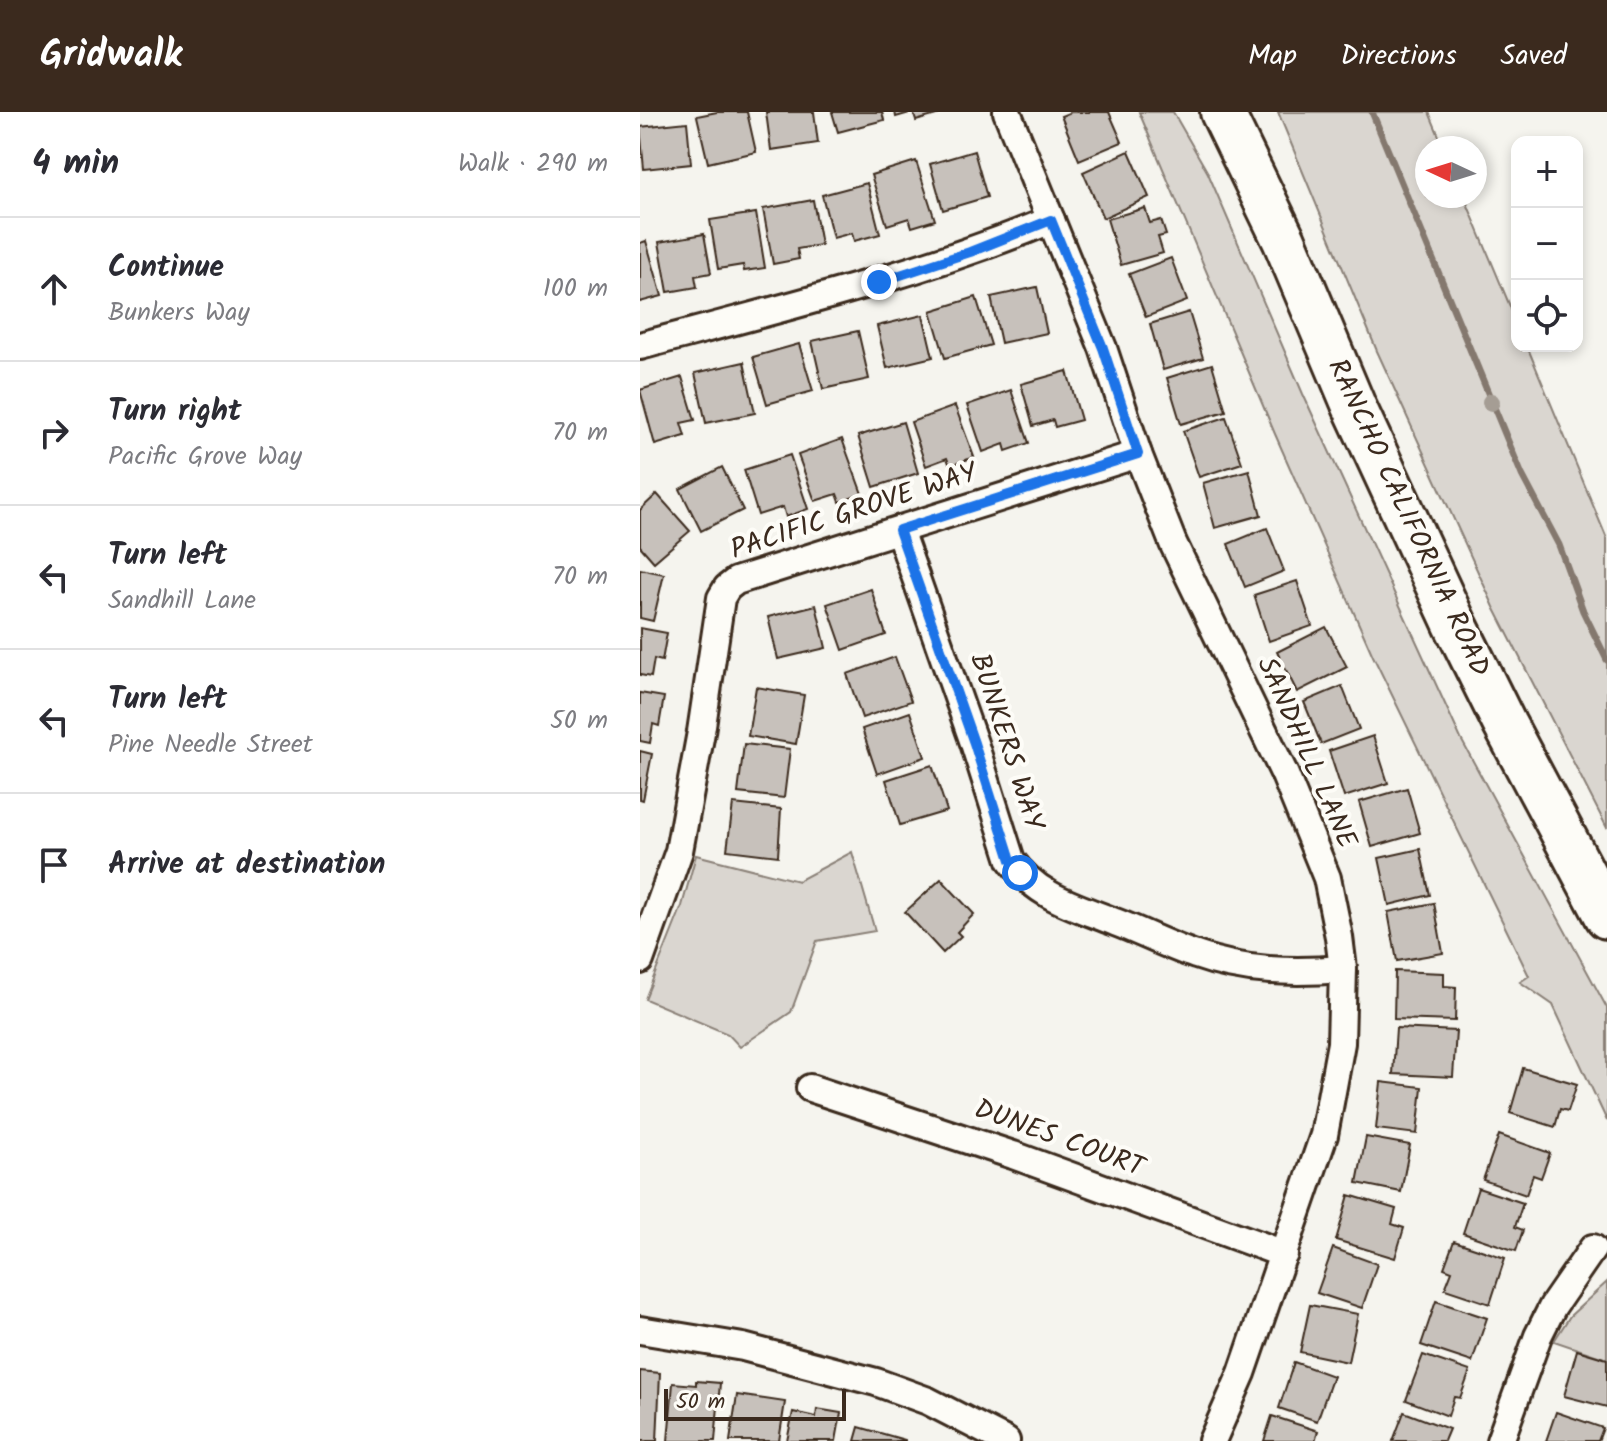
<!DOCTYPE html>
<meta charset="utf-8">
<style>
:root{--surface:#fff;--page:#f7f7f7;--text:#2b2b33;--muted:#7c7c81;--line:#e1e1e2;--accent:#3b2a1e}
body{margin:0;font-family:Kalam,sans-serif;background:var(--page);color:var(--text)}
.controls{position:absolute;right:24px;top:24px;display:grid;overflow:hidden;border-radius:16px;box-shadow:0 4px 12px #0003}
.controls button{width:72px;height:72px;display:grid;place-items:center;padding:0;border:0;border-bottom:2px solid var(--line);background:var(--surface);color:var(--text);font:40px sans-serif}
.compass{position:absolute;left:775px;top:24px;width:72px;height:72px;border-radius:50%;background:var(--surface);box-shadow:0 4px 12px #0003;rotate:274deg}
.scale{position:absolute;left:24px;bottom:20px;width:182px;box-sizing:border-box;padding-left:8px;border:4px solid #3b2a1e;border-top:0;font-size:22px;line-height:28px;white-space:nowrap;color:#3b2a1e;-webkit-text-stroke:6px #fdfcf7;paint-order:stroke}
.stop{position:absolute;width:24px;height:24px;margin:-18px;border:6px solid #1a73e8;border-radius:50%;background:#fff}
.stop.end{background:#1a73e8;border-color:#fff;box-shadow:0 2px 8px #0008}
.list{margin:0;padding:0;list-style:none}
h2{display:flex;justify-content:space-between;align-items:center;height:104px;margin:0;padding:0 32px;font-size:34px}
h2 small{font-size:26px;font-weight:400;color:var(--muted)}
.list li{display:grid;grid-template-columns:52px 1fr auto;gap:24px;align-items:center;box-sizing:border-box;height:144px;padding:0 32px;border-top:2px solid var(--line)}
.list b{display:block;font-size:30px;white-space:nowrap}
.list p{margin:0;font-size:26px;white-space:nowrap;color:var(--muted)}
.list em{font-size:26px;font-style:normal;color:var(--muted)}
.icon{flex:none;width:44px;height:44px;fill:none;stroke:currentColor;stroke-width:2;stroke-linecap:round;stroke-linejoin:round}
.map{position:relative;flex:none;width:967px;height:1329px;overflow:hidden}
header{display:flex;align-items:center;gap:48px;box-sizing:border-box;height:112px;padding:0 40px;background:var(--accent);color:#fff}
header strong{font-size:38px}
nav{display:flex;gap:44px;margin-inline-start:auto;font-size:28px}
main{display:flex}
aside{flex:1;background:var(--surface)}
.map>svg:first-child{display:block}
.green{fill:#dad6d0;stroke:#8a8077;stroke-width:2}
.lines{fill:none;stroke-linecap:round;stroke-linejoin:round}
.stream{stroke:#84786e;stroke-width:7}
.building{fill:#c7c1bb;stroke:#3b2a1e;stroke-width:2}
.street-casing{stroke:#3b2a1e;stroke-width:32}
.primary-casing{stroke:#3b2a1e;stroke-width:48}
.street{stroke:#fdfcf7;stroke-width:26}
.primary{stroke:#fdfcf7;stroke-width:42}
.tree{fill:#a59d94}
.route{stroke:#1a73e8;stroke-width:10}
.labels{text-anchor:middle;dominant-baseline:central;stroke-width:8;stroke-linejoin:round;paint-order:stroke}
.street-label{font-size:28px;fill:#3b2a1e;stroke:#fdfcf7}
</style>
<header>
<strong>Gridwalk</strong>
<nav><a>Map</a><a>Directions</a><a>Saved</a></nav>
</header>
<main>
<aside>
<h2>4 min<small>Walk · 290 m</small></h2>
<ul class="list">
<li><svg class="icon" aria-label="ahead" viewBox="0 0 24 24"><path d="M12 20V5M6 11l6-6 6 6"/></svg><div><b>Continue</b><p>Bunkers Way</p></div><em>100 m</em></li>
<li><svg class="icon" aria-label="right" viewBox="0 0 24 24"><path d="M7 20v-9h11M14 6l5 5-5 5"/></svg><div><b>Turn right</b><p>Pacific Grove Way</p></div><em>70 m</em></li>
<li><svg class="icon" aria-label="left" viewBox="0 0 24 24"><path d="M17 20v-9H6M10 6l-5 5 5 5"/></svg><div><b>Turn left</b><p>Sandhill Lane</p></div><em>70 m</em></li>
<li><svg class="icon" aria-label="left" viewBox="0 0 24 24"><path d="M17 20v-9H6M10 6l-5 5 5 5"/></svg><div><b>Turn left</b><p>Pine Needle Street</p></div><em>50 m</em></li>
<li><svg class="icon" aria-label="arrive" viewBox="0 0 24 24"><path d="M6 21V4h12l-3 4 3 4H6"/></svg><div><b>Arrive at destination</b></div></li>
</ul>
</aside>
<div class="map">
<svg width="967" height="1329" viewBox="0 0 967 1329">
<rect width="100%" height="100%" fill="#f5f4ee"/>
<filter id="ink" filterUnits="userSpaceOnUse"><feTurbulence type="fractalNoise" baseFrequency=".0125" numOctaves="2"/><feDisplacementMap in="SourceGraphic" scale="16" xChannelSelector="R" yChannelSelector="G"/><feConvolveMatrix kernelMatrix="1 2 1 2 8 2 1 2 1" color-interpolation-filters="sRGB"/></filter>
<g filter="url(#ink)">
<g class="green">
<polygon points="499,0 533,0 568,61 663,282 821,627 967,896 967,1009 913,893 880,870 889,864 733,544 635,322"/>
<polygon points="638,0 789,0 804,36 787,36 787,84 824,84 877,211 877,234 887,234 967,427 967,716 854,495 737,239"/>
<polygon points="212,740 235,819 177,829 151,900 100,935 88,922 5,887 42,794 56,743 158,769"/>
<polygon points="967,1170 967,1247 914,1229 930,1204"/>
</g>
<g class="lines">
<polyline class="stream" points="732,0 882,363 919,433 943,499 967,548"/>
</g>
<g class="building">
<polygon points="77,0 107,0 116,40 68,51 57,4"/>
<polygon points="126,0 174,0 178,31 131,38"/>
<polygon points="192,0 242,0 244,8 198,20"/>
<polygon points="255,0 303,0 303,1 276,9 273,0 256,5"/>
<polygon points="431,0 469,0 482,30 439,48 421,4"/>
<polygon points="47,10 51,52 4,57 0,15"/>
<polygon points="334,39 347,85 303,98 290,52"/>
<polygon points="489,39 509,85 463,106 443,60"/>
<polygon points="276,49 295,108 272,115 269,106 247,113 231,63"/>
<polygon points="227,71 240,122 214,129 212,121 193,126 182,83"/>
<polygon points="173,88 181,133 157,137 159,147 133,152 123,97"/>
<polygon points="505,96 510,111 521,108 526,123 518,125 523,141 481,153 467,107"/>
<polygon points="116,101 125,156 104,159 103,153 78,157 70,108"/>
<polygon points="64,122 71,161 55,164 57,175 28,180 19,130"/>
<polygon points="6,129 22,184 0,190 0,131"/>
<polygon points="531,146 547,189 506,205 489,162"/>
<polygon points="397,175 407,221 361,231 351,185"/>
<polygon points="336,185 351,233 305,246 291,199"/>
<polygon points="549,200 563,246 523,258 510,212"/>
<polygon points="283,203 293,245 247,256 237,214"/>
<polygon points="218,219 229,267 183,277 172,229"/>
<polygon points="159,232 173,279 127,292 113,245"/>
<polygon points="104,250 115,301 66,311 55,261"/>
<polygon points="572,252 586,299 541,312 527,266"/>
<polygon points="427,259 441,308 415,315 413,308 393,314 381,272"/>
<polygon points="42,265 55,308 41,311 45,324 15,333 0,278"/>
<polygon points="371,278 389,331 366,339 364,332 343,340 327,293"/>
<polygon points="315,294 334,345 310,354 307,346 286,354 271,310"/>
<polygon points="586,305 602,351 559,365 543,319"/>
<polygon points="263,310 278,361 234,375 218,324"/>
<polygon points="202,327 222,382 200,390 197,382 175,389 158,343"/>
<polygon points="150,343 168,397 146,405 143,395 118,403 104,358"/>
<polygon points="82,355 103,398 61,419 40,377"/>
<polygon points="609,358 621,403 575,416 563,371"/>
<polygon points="17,382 50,419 14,450 0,434 0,398"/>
<polygon points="627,416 644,459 605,475 588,432"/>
<polygon points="0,457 24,462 13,509 0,506"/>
<polygon points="657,469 672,514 629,529 614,483"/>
<polygon points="231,477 246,523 203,538 187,492"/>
<polygon points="176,493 186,536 138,547 128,505"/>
<polygon points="686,515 707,555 657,580 637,540"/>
<polygon points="0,516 27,521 22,549 14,547 11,565 0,563"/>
<polygon points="255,545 271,589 222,606 207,562"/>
<polygon points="702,574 719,617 681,632 664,590"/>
<polygon points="116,575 164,583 156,632 108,624"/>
<polygon points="0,581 24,585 19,614 13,612 10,631 0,629"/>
<polygon points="270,600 285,645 237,662 222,617"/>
<polygon points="733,624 748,671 704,685 689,639"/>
<polygon points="104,632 150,637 144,686 98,681"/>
<polygon points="0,639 12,642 3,688 0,687"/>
<polygon points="292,653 307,699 260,713 246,668"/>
<polygon points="767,676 780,721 732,735 719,690"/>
<polygon points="93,692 141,697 138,744 87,738"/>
<polygon points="780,737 790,783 749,793 739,746"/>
<polygon points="301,767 334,802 317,820 321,824 303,841 265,800"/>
<polygon points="794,791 803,841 757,849 748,800"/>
<polygon points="755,859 804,861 804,874 816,875 815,909 754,907"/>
<polygon points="756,916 816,919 813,965 753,962"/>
<polygon points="883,956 937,972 928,999 920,997 915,1015 870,1001"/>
<polygon points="741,970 782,975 777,1022 736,1017"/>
<polygon points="859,1023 910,1041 901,1066 893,1063 886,1083 843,1068"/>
<polygon points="726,1025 770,1033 761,1080 717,1071"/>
<polygon points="838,1076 883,1091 875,1115 883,1118 876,1139 823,1121"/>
<polygon points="709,1083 756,1097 752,1112 764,1116 755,1146 696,1128"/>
<polygon points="814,1129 865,1146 850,1192 805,1177 812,1159 804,1156"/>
<polygon points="693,1136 737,1152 722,1196 677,1181"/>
<polygon points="796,1189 847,1206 832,1250 781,1233"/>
<polygon points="670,1193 718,1202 708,1250 660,1240"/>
<polygon points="937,1238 967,1247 967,1295 924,1284"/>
<polygon points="783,1243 830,1259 820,1286 814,1285 808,1304 766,1288"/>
<polygon points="654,1250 693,1264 677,1309 639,1296"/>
<polygon points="0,1259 20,1261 17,1329 0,1329"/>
<polygon points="56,1269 80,1271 75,1329 28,1329 33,1271 56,1273"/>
<polygon points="97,1283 145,1290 139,1329 90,1329"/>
<polygon points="177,1297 201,1301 196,1329 147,1329 153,1300 176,1305"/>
<polygon points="764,1300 809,1317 804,1329 753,1329"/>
<polygon points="916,1300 963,1316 958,1329 906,1329"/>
<polygon points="632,1304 678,1319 675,1329 624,1329"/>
<polygon points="219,1315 265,1328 265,1329 215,1329"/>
</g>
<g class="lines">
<g class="street-casing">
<g id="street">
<polyline points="367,0 463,236 498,342 533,431 645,663 687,766 699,825 703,857 701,931 684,1023 602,1261 572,1329"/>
<path d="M0,234C139,197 278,163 411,108"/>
<path d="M259,418L334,631L371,748C397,785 435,794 475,810C502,820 528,834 556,843C603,860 653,861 703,857"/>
<polyline points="0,848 39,739 61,620 81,486 87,476 96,469 498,342"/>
<polyline points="170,976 373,1043 644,1142"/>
<polyline points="0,1218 103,1235 236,1270 288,1289 366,1329"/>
<polyline points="860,1329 898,1224 913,1194 953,1136"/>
</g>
</g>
<g class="primary-casing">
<polyline id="primary" points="582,0 644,128 714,294 815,512 865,613 967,805"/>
</g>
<use href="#street" class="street"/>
<use href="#primary" class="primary"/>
</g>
<circle class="tree" cx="851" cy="290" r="9"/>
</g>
<g class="lines" filter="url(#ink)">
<polyline class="route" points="239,170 330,140 411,108 463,236 498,342 259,418 334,631 371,748 380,761"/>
</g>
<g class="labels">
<g class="street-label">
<text transform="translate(214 400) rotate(-18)">PACIFIC GROVE WAY</text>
<text transform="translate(768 406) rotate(65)">RANCHO CALIFORNIA ROAD</text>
<text transform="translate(366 630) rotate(72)">BUNKERS WAY</text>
<text transform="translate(666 641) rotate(66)">SANDHILL LANE</text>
<text transform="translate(419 1027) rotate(20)">DUNES COURT</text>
</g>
</g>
</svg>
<div class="controls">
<button>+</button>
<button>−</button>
<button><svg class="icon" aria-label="locate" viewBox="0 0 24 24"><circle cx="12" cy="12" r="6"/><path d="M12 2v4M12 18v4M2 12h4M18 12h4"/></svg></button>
</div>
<svg class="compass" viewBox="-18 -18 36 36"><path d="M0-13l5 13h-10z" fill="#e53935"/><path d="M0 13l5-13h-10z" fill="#7c7c81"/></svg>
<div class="scale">50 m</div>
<div class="stop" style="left:380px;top:761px"></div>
<div class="stop end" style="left:239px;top:170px"></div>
</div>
</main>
